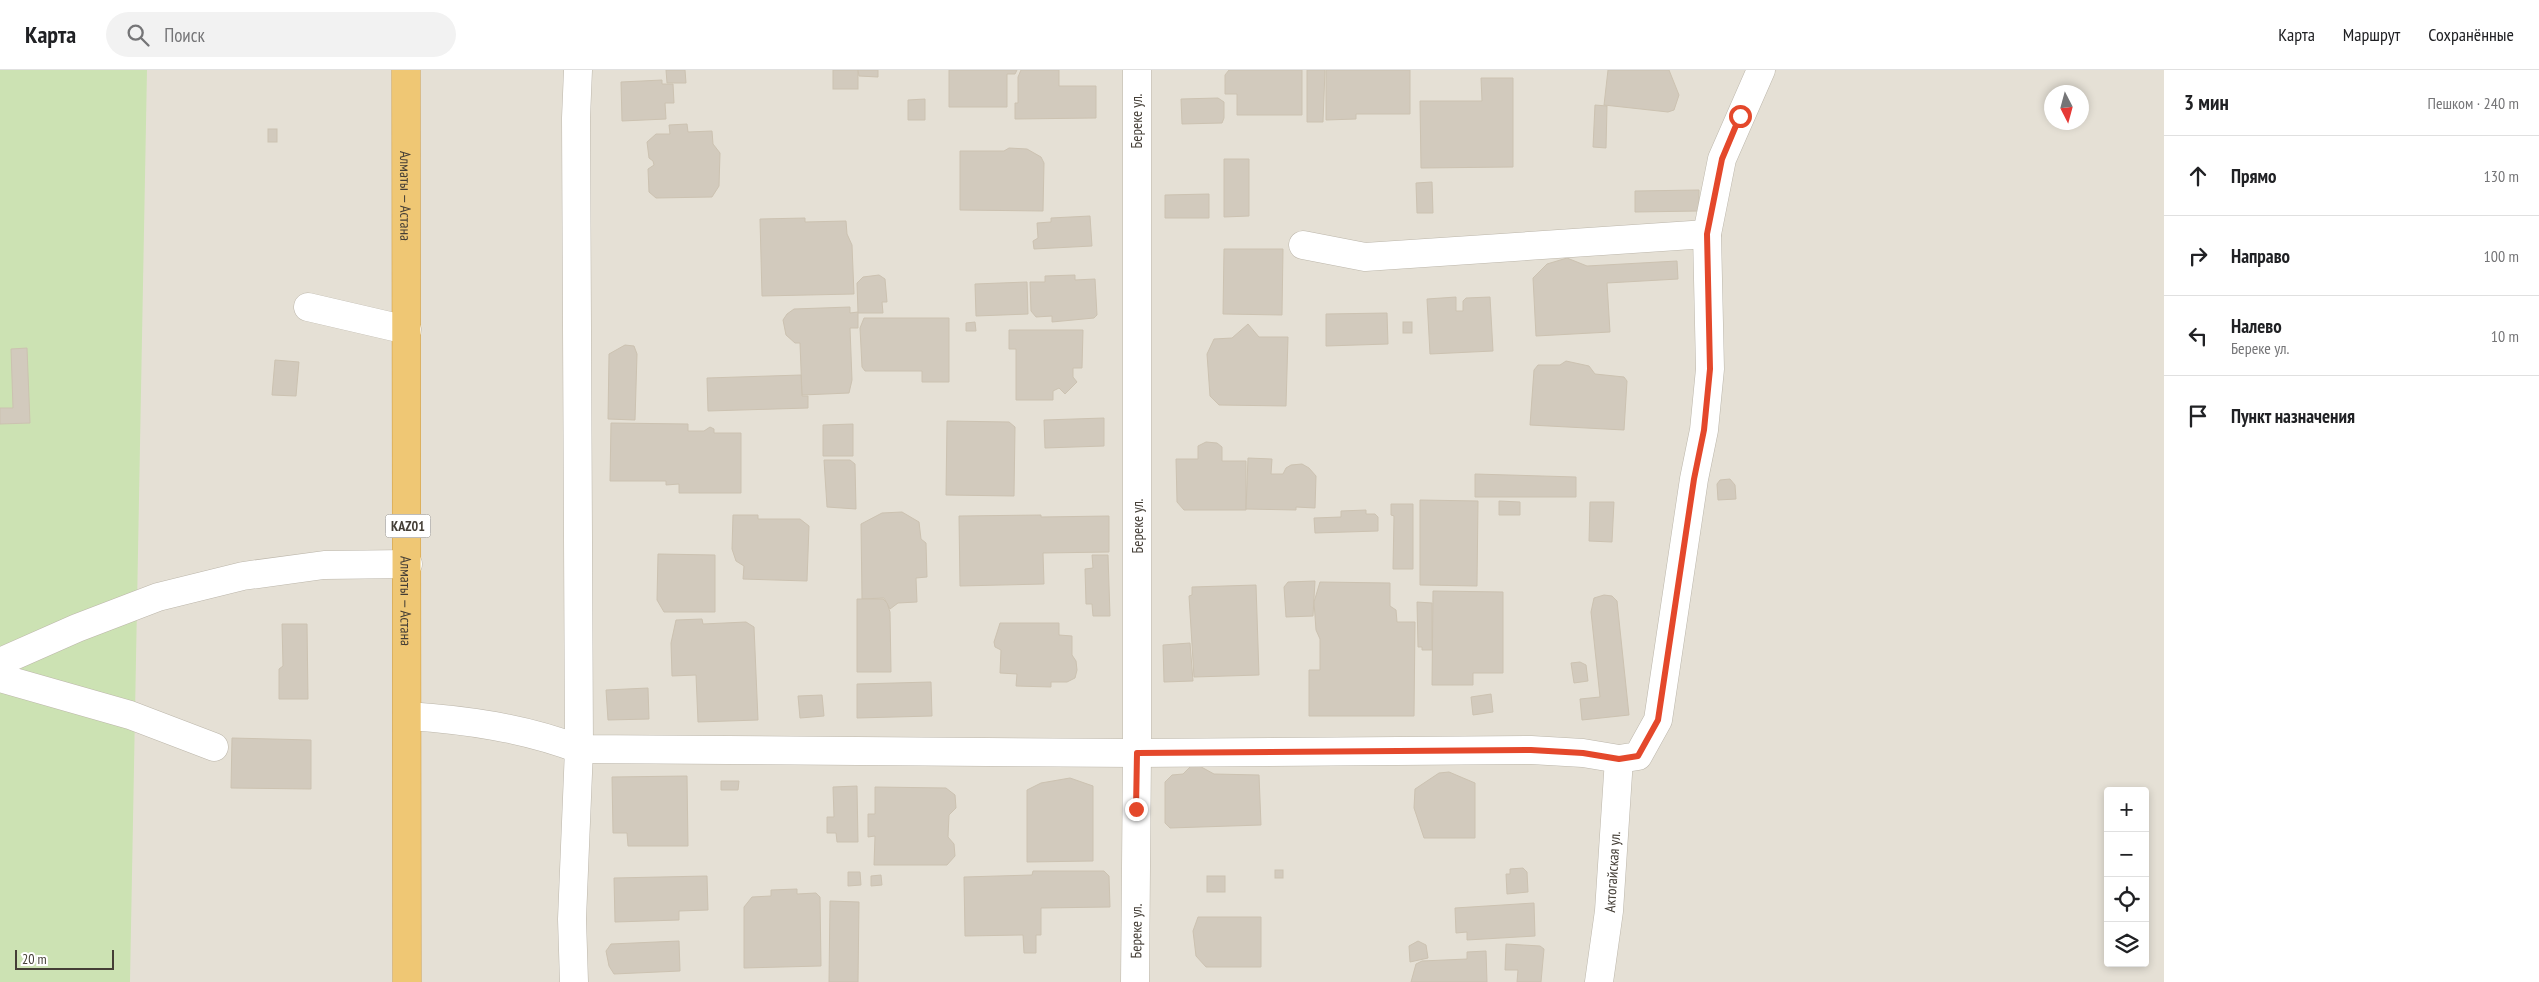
<!DOCTYPE html>
<html lang="ru">
<meta charset="utf-8">
<style>
:root{--surface:#fff;--page:#f2f2f2;--text:#202124;--muted:#757577;--line:#e0e0e0}
body{margin:0;font-family:"PT Sans Narrow",sans-serif;background:var(--page);color:var(--text)}
.controls{position:absolute;right:15px;bottom:15px;display:grid;overflow:hidden;border-radius:5px;box-shadow:0 2px 8px #0003}
.controls button{width:45px;height:45px;display:grid;place-items:center;padding:0;border:0;border-bottom:1px solid var(--line);background:var(--surface);color:var(--text);font:25px sans-serif}
.compass{position:absolute;left:2044px;top:15px;width:45px;height:45px;border-radius:50%;background:var(--surface);box-shadow:0 2px 8px #0003;rotate:174deg}
.scale{position:absolute;left:15px;bottom:12px;width:99px;box-sizing:border-box;padding-left:5px;border:2px solid #443e36;border-top:0;font-size:14px;line-height:18px;white-space:nowrap;color:#443e36;-webkit-text-stroke:4px #fff;paint-order:stroke}
.stop{position:absolute;width:15px;height:15px;margin:-11px;border:4px solid #e4482b;border-radius:50%;background:#fff}
.stop.end{background:#e4482b;border-color:#fff;box-shadow:0 1px 5px #0008}
.list{margin:0;padding:0;list-style:none}
h2{display:flex;justify-content:space-between;align-items:center;height:65px;margin:0;padding:0 20px;font-size:21px}
h2 small{font-size:16px;font-weight:400;color:var(--muted)}
.list li{display:grid;grid-template-columns:32px 1fr auto;gap:15px;align-items:center;box-sizing:border-box;height:80px;padding:0 20px;border-top:1px solid var(--line)}
.list b{display:block;font-size:19px;white-space:nowrap}
.list p{margin:0;font-size:16px;white-space:nowrap;color:var(--muted)}
.list em{font-size:16px;font-style:normal;color:var(--muted)}
.icon{flex:none;width:28px;height:28px;fill:none;stroke:currentColor;stroke-width:2;stroke-linecap:round;stroke-linejoin:round}
.map{position:relative;flex:none;width:2164px;height:912px;overflow:hidden}
header{display:flex;align-items:center;gap:30px;box-sizing:border-box;height:70px;padding:0 25px;background:var(--surface);border-bottom:1px solid var(--line)}
header strong{font-size:24px}
nav{display:flex;gap:28px;margin-inline-start:auto;font-size:18px}
.search{width:350px;height:45px;background:var(--page);display:flex;align-items:center;gap:12px;box-sizing:border-box;padding:0 18px;border-radius:28px;color:var(--muted);font-size:19px}
main{display:flex}
aside{flex:1;background:var(--surface)}
.map>svg:first-child{display:block}
.residential{fill:#e5e0d5;fill-rule:evenodd}
.green{fill:#cce2b3}
.building{fill:#d2cabd;stroke:#ccc2b1}
.lines{fill:none;stroke-linecap:round;stroke-linejoin:round}
.minor-casing{stroke:#bcb6aa;stroke-width:29}
.highway-casing{stroke:#cd9c45;stroke-width:29}
.minor{stroke:#fff;stroke-width:28}
.highway{stroke:#efc774;stroke-width:28}
.route{stroke:#e4482b;stroke-width:6}
.labels{text-anchor:middle;dominant-baseline:central;stroke-width:5;stroke-linejoin:round;paint-order:stroke}
.shield{fill:#fff;stroke:#7c7872;stroke-width:1}
.shield-label{font-size:14px;font-weight:bold;fill:#443e36}
.street-label{font-size:15px;fill:#443e36;stroke:#fff}
</style>
<header>
<strong>Карта</strong>
<div class="search"><svg class="icon" aria-label="search" viewBox="0 0 24 24"><circle cx="10" cy="10" r="6"/><path d="M15 15l6 6"/></svg>Поиск</div>
<nav><a>Карта</a><a>Маршрут</a><a>Сохранённые</a></nav>
</header>
<main>
<div class="map">
<svg width="2164" height="912" viewBox="0 0 2164 912">
<rect width="100%" height="100%" fill="#f1eee7"/>
<path class="residential" d="M97,0H2164V912H125ZM2052,22H2082V52H2052ZM2108,721H2145V893H2108Z"/>
<polygon class="green" points="0,0 147,0 130,912 0,912"/>
<g class="building">
<polygon points="666,0 685,0 686,13 667,13"/>
<rect x="833" y="0" width="25" height="19"/>
<polygon points="858,0 878,0 878,7 859,6"/>
<polygon points="949,0 1017,0 1015,4 1007,4 1007,37 949,37"/>
<polygon points="1021,0 1059,0 1059,16 1096,16 1096,48 1015,49 1015,33 1018,33 1018,7"/>
<polygon points="1229,0 1302,0 1302,45 1237,45 1237,24 1225,24 1225,5"/>
<polygon points="1307,0 1325,0 1323,52 1307,52"/>
<polygon points="1326,0 1410,0 1410,44 1356,44 1356,49 1326,50"/>
<polygon points="1608,0 1669,0 1679,25 1674,40 1668,42 1604,35"/>
<polygon points="1481,8 1513,8 1513,97 1421,98 1420,31 1482,31"/>
<polygon points="662,10 662,14 673,14 674,33 665,33 666,49 622,51 621,12"/>
<polygon points="1218,28 1224,32 1224,48 1222,53 1182,54 1181,29"/>
<polygon points="925,29 925,50 908,50 908,30"/>
<polygon points="1595,35 1607,36 1606,78 1593,77"/>
<polygon points="687,54 688,62 712,61 713,74 720,83 719,116 712,127 656,128 649,122 648,99 654,95 653,91 649,88 647,72 656,64 670,64 669,55"/>
<rect x="268" y="59" width="9" height="13"/>
<polygon points="1009,78 1027,79 1041,87 1044,93 1043,141 960,140 960,81 1004,81"/>
<polygon points="1224,89 1249,89 1249,146 1224,147"/>
<polygon points="1432,112 1433,143 1417,143 1416,113"/>
<polygon points="1699,120 1699,141 1635,142 1635,121"/>
<polygon points="1209,124 1209,148 1165,148 1165,125"/>
<polygon points="1090,146 1092,176 1034,179 1033,171 1038,168 1037,153 1051,152 1051,148"/>
<polygon points="805,148 805,152 846,151 847,164 852,175 854,224 762,226 760,149"/>
<polygon points="1224,179 1283,179 1282,245 1223,244"/>
<polygon points="1567,188 1587,196 1677,191 1678,209 1607,213 1610,262 1536,266 1533,208 1547,194"/>
<polygon points="879,205 885,209 887,232 882,232 883,243 858,243 857,213 863,207"/>
<polygon points="1075,205 1075,210 1095,209 1097,245 1094,248 1052,252 1052,246 1036,247 1031,241 1030,212 1045,212 1045,206"/>
<polygon points="1027,212 1028,244 976,246 975,214"/>
<polygon points="1456,227 1456,241 1463,241 1463,231 1466,228 1490,227 1493,281 1430,284 1427,229"/>
<polygon points="850,237 850,243 858,242 858,258 850,258 852,310 849,323 802,325 800,273 795,273 786,265 783,250 787,244 794,239"/>
<polygon points="1387,243 1388,274 1326,276 1326,244"/>
<polygon points="864,248 949,248 949,312 922,312 922,301 865,301 862,297 860,258"/>
<polygon points="975,252 976,261 966,261 966,253"/>
<rect x="1403" y="252" width="9" height="11"/>
<polygon points="1248,254 1259,267 1288,267 1286,336 1219,335 1210,326 1207,284 1214,269 1232,268"/>
<polygon points="1009,260 1083,260 1082,298 1073,298 1073,307 1077,312 1065,324 1059,318 1053,321 1053,330 1016,330 1016,279 1009,279"/>
<polygon points="625,275 634,276 637,284 635,350 608,349 609,284"/>
<polygon points="27,278 30,353 0,354 0,338 13,338 11,279"/>
<polygon points="275,290 299,292 296,326 272,325"/>
<polygon points="1566,291 1589,296 1595,304 1624,307 1627,311 1624,360 1530,355 1534,300 1538,295 1560,295"/>
<polygon points="801,305 802,326 808,326 808,338 708,341 707,308"/>
<polygon points="1104,348 1104,376 1045,378 1044,350"/>
<polygon points="947,351 1009,352 1015,357 1014,426 946,425"/>
<polygon points="611,353 688,354 688,361 704,361 710,357 714,359 714,363 741,363 741,423 679,423 679,414 666,415 666,411 610,411"/>
<polygon points="853,354 853,386 823,386 823,355"/>
<polygon points="1206,372 1217,373 1222,377 1222,391 1246,391 1246,440 1184,440 1177,432 1176,389 1198,389 1198,376"/>
<polygon points="1248,388 1272,389 1271,404 1283,404 1286,398 1291,395 1302,394 1309,398 1316,406 1315,438 1296,437 1296,440 1246,439"/>
<polygon points="824,390 850,390 855,394 856,439 827,437"/>
<polygon points="1475,404 1576,407 1576,427 1475,427"/>
<polygon points="1730,409 1735,415 1736,429 1718,430 1717,414 1720,410"/>
<polygon points="1420,430 1478,431 1477,516 1420,515"/>
<polygon points="1499,431 1520,432 1520,445 1499,445"/>
<polygon points="1590,432 1614,432 1612,472 1589,471"/>
<polygon points="1391,434 1413,434 1413,499 1393,499 1394,446 1391,445"/>
<polygon points="1366,440 1366,444 1375,444 1378,447 1378,461 1315,463 1314,448 1341,447 1341,441"/>
<polygon points="902,442 919,452 921,469 926,473 927,507 916,508 917,532 898,533 890,539 884,528 862,529 861,454 882,443"/>
<polygon points="733,445 758,445 758,449 800,449 809,456 807,511 743,509 744,496 736,491 732,479"/>
<polygon points="1041,445 1041,447 1109,446 1109,482 1043,483 1044,514 960,516 959,446"/>
<polygon points="658,484 715,485 715,542 664,542 657,530"/>
<polygon points="1092,485 1108,485 1110,546 1093,546 1092,534 1086,534 1085,499 1093,498"/>
<polygon points="1315,511 1313,546 1286,547 1284,517 1288,512"/>
<polygon points="1320,512 1390,513 1390,536 1396,540 1397,552 1415,552 1414,646 1309,646 1309,600 1320,600 1320,569 1316,560 1314,532"/>
<polygon points="1256,515 1259,605 1194,607 1189,526 1192,525 1192,517"/>
<polygon points="1433,521 1503,522 1503,603 1473,603 1473,615 1432,615"/>
<polygon points="1604,525 1612,526 1617,531 1629,645 1582,650 1580,629 1600,627 1591,542 1594,528"/>
<polygon points="857,529 883,529 887,533 890,542 891,602 857,602"/>
<polygon points="1417,532 1432,533 1432,580 1422,580 1422,577 1418,577"/>
<polygon points="702,549 703,554 746,552 754,557 758,650 698,652 696,605 672,606 671,573 676,550"/>
<polygon points="1000,553 1059,553 1059,565 1072,566 1072,585 1076,591 1077,600 1075,608 1067,612 1051,612 1051,617 1016,616 1017,604 1000,603 1001,580 995,577 994,572"/>
<polygon points="282,554 307,554 308,629 279,629 279,599 283,596"/>
<polygon points="1190,573 1193,611 1164,612 1163,575"/>
<polygon points="1580,592 1586,595 1588,611 1574,613 1571,593"/>
<polygon points="931,612 932,646 857,648 857,614"/>
<polygon points="648,618 649,649 608,650 606,620"/>
<polygon points="1491,624 1493,642 1473,645 1471,627"/>
<polygon points="822,625 824,646 800,648 798,626"/>
<polygon points="232,668 311,670 311,719 231,718"/>
<polygon points="1194,693 1214,704 1259,705 1261,755 1170,758 1165,753 1165,712 1172,705 1183,704"/>
<polygon points="1449,702 1475,713 1475,768 1424,768 1414,738 1415,719 1439,703"/>
<polygon points="687,706 688,776 628,776 627,763 613,763 612,707"/>
<polygon points="1070,708 1093,716 1093,791 1027,792 1027,720 1041,713"/>
<polygon points="721,711 739,711 738,720 721,720"/>
<polygon points="857,716 858,772 837,772 836,763 827,763 827,747 834,747 833,717"/>
<polygon points="875,717 946,718 955,725 956,738 949,745 948,767 954,774 955,786 947,795 874,795 875,766 868,767 868,744 875,744"/>
<polygon points="1523,798 1527,802 1528,822 1507,824 1506,804 1510,804 1510,799"/>
<rect x="1275" y="800" width="8" height="8"/>
<polygon points="1033,801 1104,801 1109,806 1110,837 1041,838 1041,865 1036,865 1036,883 1024,883 1023,865 965,866 964,807 1032,805"/>
<polygon points="848,802 860,802 861,815 848,816"/>
<polygon points="881,805 882,815 871,816 871,806"/>
<polygon points="707,806 708,840 679,841 679,850 615,852 614,808"/>
<rect x="1207" y="806" width="18" height="16"/>
<polygon points="797,819 797,824 816,823 820,827 821,896 744,898 744,837 752,827 771,826 771,820"/>
<polygon points="830,831 859,832 858,912 829,912"/>
<polygon points="1534,833 1535,866 1467,870 1467,862 1456,863 1455,838"/>
<polygon points="1198,847 1261,847 1261,897 1206,897 1196,886 1193,861"/>
<polygon points="679,871 680,901 614,904 609,896 606,881 611,874"/>
<polygon points="1418,871 1426,875 1428,888 1410,892 1409,876"/>
<polygon points="1506,874 1540,876 1544,879 1541,912 1517,912 1518,900 1505,900"/>
<polygon points="1486,881 1487,912 1411,912 1416,894 1422,891 1467,889 1467,882"/>
</g>
<g class="lines">
<g class="minor-casing">
<g id="minor">
<polyline points="1303,175 1365,187 1707,164"/>
<polyline points="308,237 407,260"/>
<polyline points="0,592 77,558 158,527 243,506 324,495 408,494"/>
<polyline points="0,608 130,645 214,677"/>
<path d="M408,646C467,650 524,658 579,679L1137,683L1531,680L1583,683L1619,689L1638,686L1658,650L1694,409L1704,360L1710,299L1707,164L1722,89L1761,0"/>
<polyline points="574,912 572,849 579,679 576,48 578,0"/>
<path id="s1" d="M1135,912L1137,683V0"/>
<path id="s2" d="M1599,912L1609,841L1619,689"/>
</g>
</g>
<g class="highway-casing">
<g id="highway">
<path id="s3" d="M406,0L407,912"/>
</g>
</g>
<use href="#minor" class="minor"/>
<use href="#highway" class="highway"/>
</g>
<g class="lines">
<polyline class="route" points="1136,739 1137,683 1531,680 1583,683 1619,689 1638,686 1658,650 1694,409 1704,360 1710,299 1707,164 1722,89 1740,46"/>
</g>
<g class="labels">
<rect class="shield" x="385.5" y="444.5" width="45" height="23" rx="4"/>
<g class="shield-label">
<text x="408" y="456">KАZ01</text>
</g>
<g class="street-label">
<text transform="translate(1136 51) rotate(-90)">Береке ул.</text>
<text stroke="none"><textPath href="#s3" startOffset="126">Алматы — Астана</textPath></text>
<text transform="translate(1137 456) rotate(-90)">Береке ул.</text>
<text stroke="none"><textPath href="#s3" startOffset="531">Алматы — Астана</textPath></text>
<text stroke="none"><textPath href="#s2" startOffset="111">Актогайская ул.</textPath></text>
<text stroke="none"><textPath href="#s1" startOffset="51">Береке ул.</textPath></text>
</g>
</g>
</svg>
<div class="controls">
<button>+</button>
<button>−</button>
<button><svg class="icon" aria-label="locate" viewBox="0 0 24 24"><circle cx="12" cy="12" r="6"/><path d="M12 2v4M12 18v4M2 12h4M18 12h4"/></svg></button>
<button><svg class="icon" aria-label="layers" viewBox="0 0 24 24"><path d="M12 4l9 5-9 5-9-5zM3 14l9 5 9-5"/></svg></button>
</div>
<svg class="compass" viewBox="-18 -18 36 36"><path d="M0-13l5 13h-10z" fill="#e53935"/><path d="M0 13l5-13h-10z" fill="#757577"/></svg>
<div class="scale">20 m</div>
<div class="stop" style="left:1740px;top:46px"></div>
<div class="stop end" style="left:1136px;top:739px"></div>
</div>
<aside>
<h2>3 мин<small>Пешком · 240 m</small></h2>
<ul class="list">
<li><svg class="icon" aria-label="ahead" viewBox="0 0 24 24"><path d="M12 20V5M6 11l6-6 6 6"/></svg><div><b>Прямо</b></div><em>130 m</em></li>
<li><svg class="icon" aria-label="right" viewBox="0 0 24 24"><path d="M7 20v-9h11M14 6l5 5-5 5"/></svg><div><b>Направо</b></div><em>100 m</em></li>
<li><svg class="icon" aria-label="left" viewBox="0 0 24 24"><path d="M17 20v-9H6M10 6l-5 5 5 5"/></svg><div><b>Налево</b><p>Береке ул.</p></div><em>10 m</em></li>
<li><svg class="icon" aria-label="arrive" viewBox="0 0 24 24"><path d="M6 21V4h12l-3 4 3 4H6"/></svg><div><b>Пункт назначения</b></div></li>
</ul>
</aside>
</main>
